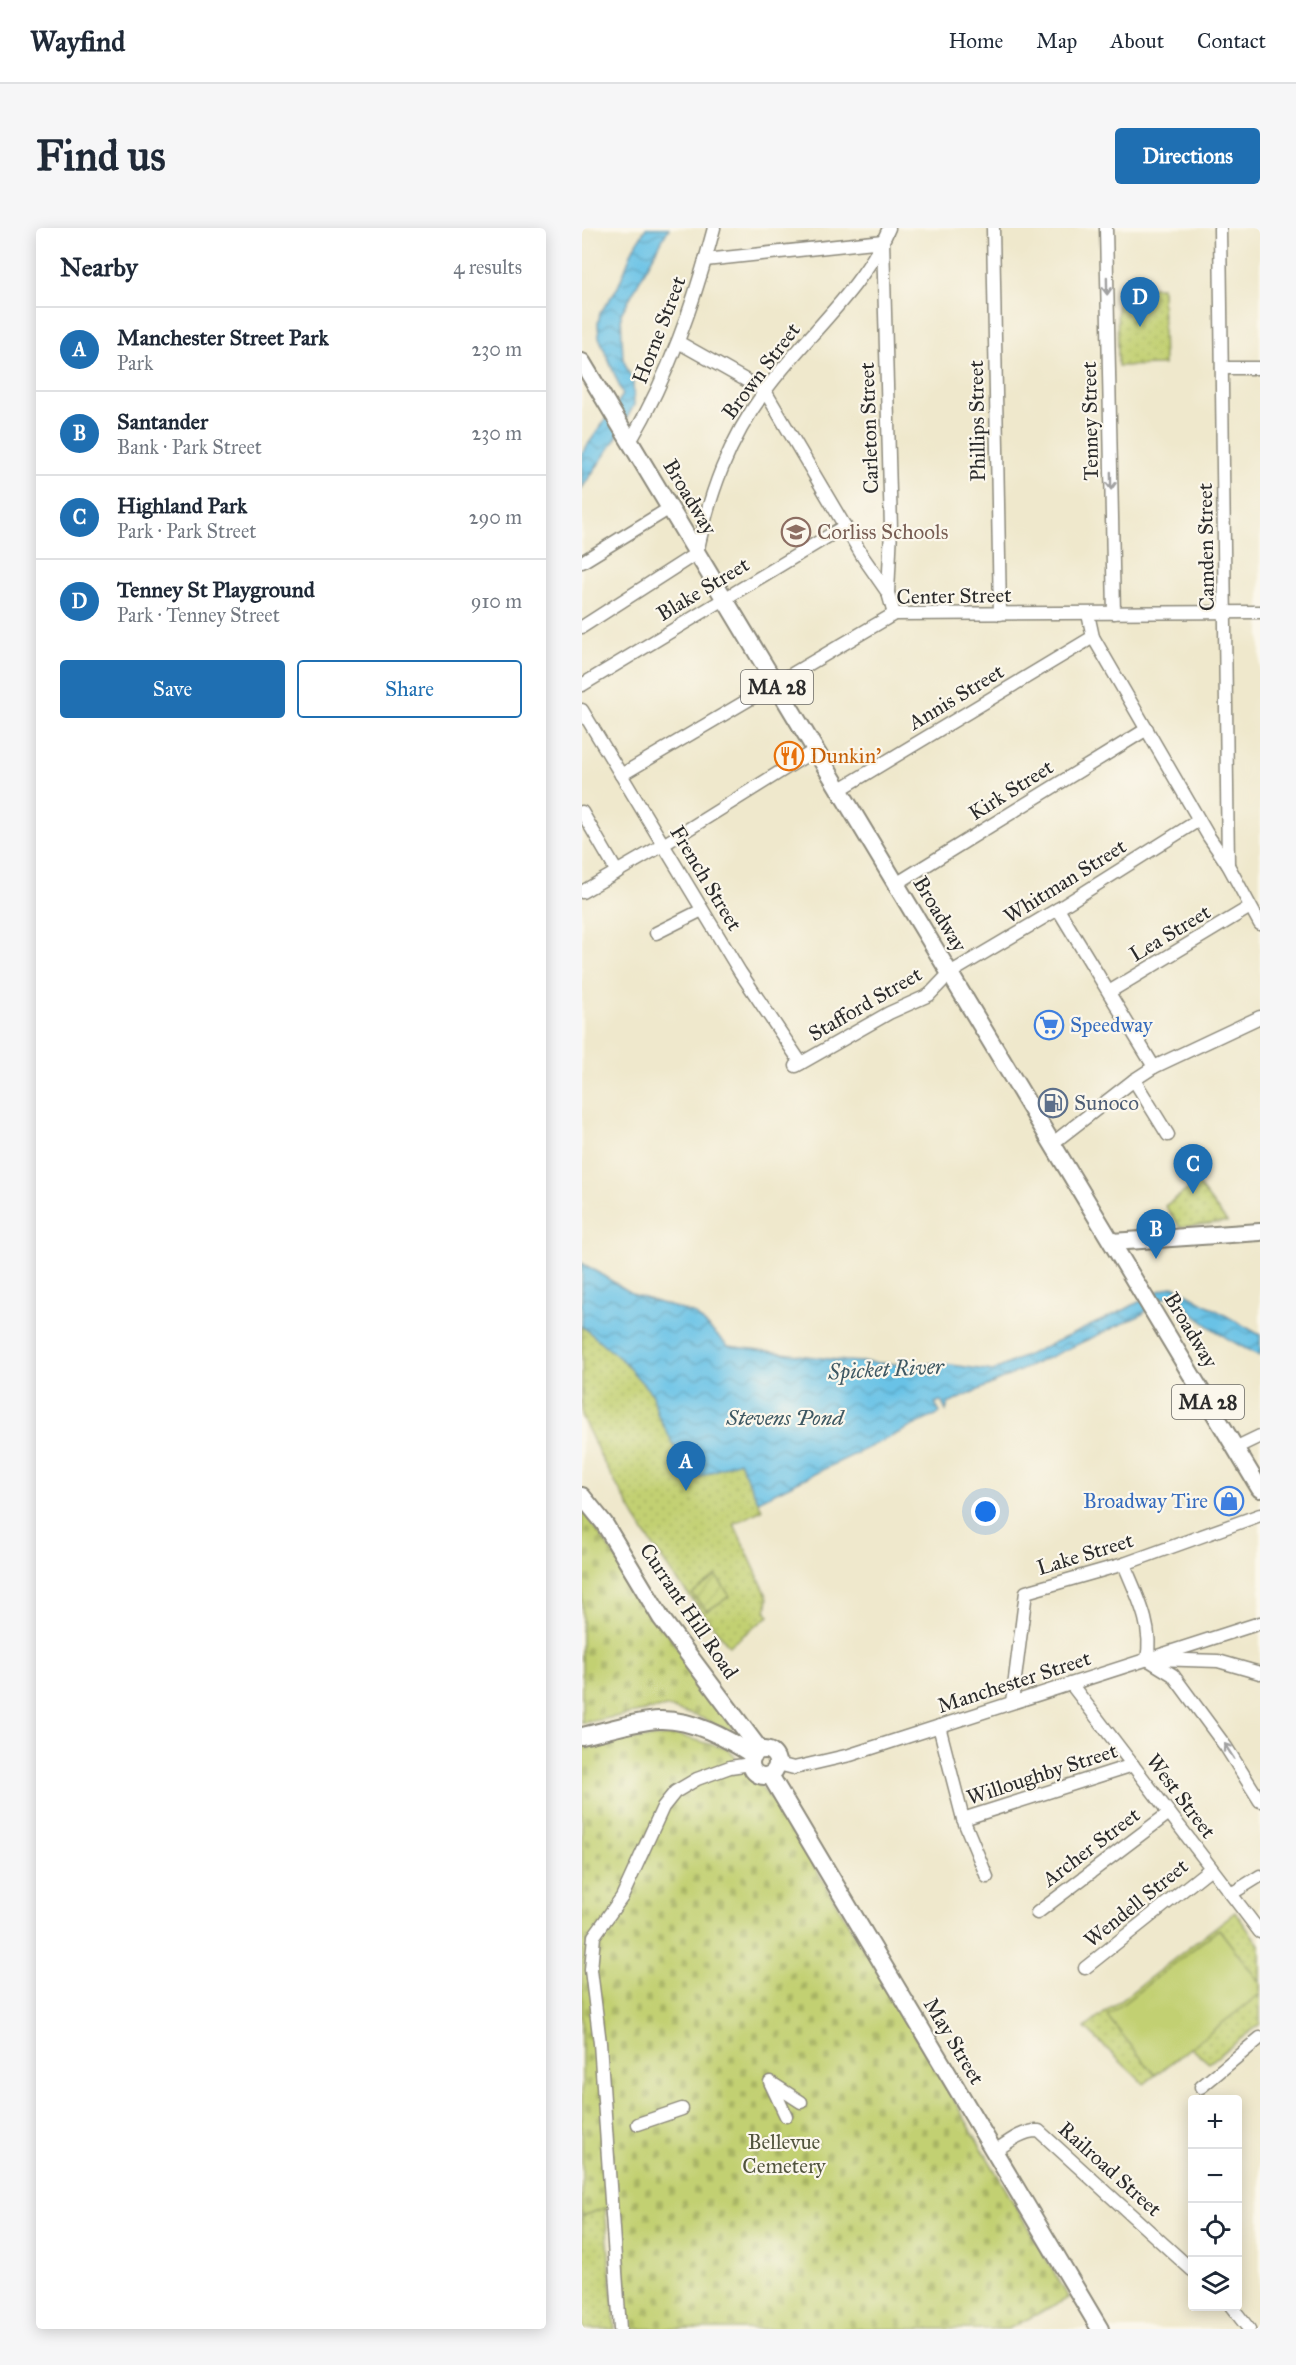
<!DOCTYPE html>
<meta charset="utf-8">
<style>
:root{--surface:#fff;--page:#f6f6f7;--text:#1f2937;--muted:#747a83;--line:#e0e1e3;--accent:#1f6fb2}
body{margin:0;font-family:"IM FELL Great Primer",serif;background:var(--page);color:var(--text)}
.controls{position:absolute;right:18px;bottom:18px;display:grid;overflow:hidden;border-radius:6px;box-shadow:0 3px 15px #0003}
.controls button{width:54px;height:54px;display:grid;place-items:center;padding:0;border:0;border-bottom:2px solid var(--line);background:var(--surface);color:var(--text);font:30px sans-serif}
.you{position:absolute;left:404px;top:1284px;width:21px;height:21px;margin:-15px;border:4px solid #fff;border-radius:50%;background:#1a73e8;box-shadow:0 0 0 9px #1a73e833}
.badge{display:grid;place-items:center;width:39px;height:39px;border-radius:50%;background:var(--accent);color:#fff;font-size:20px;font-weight:700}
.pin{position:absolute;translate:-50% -50px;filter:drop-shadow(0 2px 3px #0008)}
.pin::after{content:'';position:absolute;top:32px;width:21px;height:18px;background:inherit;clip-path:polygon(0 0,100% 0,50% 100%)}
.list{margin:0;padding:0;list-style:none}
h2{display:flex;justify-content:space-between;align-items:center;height:78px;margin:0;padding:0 24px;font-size:26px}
h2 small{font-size:20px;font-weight:400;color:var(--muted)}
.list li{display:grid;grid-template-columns:39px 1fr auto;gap:18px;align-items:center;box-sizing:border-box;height:84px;padding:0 24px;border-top:2px solid var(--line)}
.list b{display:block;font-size:22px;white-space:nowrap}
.list p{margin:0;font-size:20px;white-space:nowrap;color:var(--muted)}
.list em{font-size:20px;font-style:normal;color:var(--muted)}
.actions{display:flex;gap:12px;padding:18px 24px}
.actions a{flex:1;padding:14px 0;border:2px solid var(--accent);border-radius:6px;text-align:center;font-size:21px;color:var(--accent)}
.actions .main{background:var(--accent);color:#fff}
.icon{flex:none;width:33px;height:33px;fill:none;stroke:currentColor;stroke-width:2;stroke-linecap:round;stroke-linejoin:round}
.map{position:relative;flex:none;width:678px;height:2101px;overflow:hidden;border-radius:6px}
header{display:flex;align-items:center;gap:36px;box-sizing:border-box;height:84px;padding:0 30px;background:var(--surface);border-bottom:2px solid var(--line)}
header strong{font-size:28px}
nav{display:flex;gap:33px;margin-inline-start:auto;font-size:21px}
.intro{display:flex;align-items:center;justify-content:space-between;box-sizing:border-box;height:144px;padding:0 36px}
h1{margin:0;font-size:42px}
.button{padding:15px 27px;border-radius:6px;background:var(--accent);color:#fff;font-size:21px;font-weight:700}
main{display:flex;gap:36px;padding:0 36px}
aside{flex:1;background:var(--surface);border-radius:6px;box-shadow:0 3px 15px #0003}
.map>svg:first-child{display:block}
.cemetery{fill:url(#cemetery-stones);stroke:#767e4e;stroke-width:1.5}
.park{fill:url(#park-dots);stroke:#767e4e;stroke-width:1.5}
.garden{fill:url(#garden-furrows);stroke:#767e4e;stroke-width:1.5}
.pitch{fill:#c2d072;stroke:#767e4e;stroke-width:1.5}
.water{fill:url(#water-waves);stroke:#4a7688;stroke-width:1.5}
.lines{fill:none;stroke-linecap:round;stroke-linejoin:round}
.minor-casing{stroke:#8d8a7c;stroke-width:15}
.major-casing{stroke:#8d8a7c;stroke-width:20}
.minor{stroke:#fff;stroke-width:12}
.major{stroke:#fff;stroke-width:16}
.oneway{stroke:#a0a0a0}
.labels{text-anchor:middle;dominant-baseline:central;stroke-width:4.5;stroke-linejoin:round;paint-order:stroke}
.shield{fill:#fbf7ec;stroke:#696865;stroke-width:1.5}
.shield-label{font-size:20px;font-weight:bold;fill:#2b2b2b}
.street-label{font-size:21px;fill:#2b2b2b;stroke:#fbf7ec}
.education-label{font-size:21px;fill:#785e54;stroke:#fbf7ec;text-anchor:start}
.food-label{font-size:21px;fill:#c56008;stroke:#fbf7ec;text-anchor:start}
.shop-label{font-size:21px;fill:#366cbe;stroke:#fbf7ec;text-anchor:start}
.service-label{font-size:21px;fill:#4e5e75;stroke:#fbf7ec;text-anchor:start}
.park-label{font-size:21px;fill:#51543d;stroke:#fbf7ec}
.water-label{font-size:22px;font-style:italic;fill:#3e5863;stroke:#fbf7ec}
</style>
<header>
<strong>Wayfind</strong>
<nav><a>Home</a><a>Map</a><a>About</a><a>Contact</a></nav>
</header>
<div class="intro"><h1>Find us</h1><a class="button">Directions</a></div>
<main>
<aside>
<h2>Nearby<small>4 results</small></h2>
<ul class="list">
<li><span class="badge">A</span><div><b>Manchester Street Park</b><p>Park</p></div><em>230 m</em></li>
<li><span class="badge">B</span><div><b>Santander</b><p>Bank · Park Street</p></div><em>230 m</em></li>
<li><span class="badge">C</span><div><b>Highland Park</b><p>Park · Park Street</p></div><em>290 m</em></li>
<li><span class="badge">D</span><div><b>Tenney St Playground</b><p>Park · Tenney Street</p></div><em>910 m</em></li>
</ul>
<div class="actions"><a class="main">Save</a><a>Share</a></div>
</aside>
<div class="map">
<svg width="678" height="2101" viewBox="0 0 678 2101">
<defs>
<pattern id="cemetery-stones" width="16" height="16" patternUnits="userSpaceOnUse" patternTransform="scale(1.5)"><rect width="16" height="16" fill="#c2d072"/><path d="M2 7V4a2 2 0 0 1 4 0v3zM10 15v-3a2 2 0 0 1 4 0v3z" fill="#a7b363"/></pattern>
<pattern id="park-dots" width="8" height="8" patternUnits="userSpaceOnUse" patternTransform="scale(1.5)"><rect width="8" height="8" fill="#c2d072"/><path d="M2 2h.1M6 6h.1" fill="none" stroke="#a7b363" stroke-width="1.8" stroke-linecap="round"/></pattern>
<pattern id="garden-furrows" width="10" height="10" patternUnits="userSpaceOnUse" patternTransform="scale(1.5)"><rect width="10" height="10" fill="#c2d072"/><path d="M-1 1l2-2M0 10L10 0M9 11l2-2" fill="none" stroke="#a7b363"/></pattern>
<pattern id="water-waves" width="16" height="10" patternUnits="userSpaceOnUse" patternTransform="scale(1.5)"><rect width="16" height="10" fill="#69c2e6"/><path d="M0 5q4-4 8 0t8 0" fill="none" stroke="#579ebb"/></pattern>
</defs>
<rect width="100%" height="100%" fill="#fbf7ec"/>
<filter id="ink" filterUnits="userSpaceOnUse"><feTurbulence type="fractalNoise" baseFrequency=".0167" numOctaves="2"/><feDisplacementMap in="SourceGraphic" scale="12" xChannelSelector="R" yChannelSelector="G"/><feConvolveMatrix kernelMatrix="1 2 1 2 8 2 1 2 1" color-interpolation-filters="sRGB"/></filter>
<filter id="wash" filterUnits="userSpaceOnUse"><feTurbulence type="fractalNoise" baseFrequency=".008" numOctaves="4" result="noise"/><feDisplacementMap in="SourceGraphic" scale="24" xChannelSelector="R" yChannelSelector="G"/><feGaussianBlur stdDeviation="1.35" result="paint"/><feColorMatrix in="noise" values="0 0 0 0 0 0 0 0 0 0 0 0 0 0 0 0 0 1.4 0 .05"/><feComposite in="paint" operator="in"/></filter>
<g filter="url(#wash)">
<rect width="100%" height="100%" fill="#efe8cc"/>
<g class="cemetery">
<polygon points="0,1281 150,1499 148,1503 115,1488 84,1479 0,1495"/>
<polygon points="95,1507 146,1521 199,1583 362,1855 487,2070 426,2101 47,2101 36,1977 0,1988 0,1519 35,1513"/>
</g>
<g class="park">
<polygon points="580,59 582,137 536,138 535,60"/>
<polygon points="615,955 645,994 598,999 583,978"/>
<polygon points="0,1098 40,1132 71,1167 75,1185 82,1199 157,1233 180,1282 152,1296 186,1370 184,1384 187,1388 147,1418 91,1347 63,1306 22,1235 0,1189"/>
<polygon points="653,1684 678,1718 678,1796 627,1835 609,1820 562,1856 503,1800"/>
<polygon points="23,1980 33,2101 0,2101 0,1988"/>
</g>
<polygon class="garden" points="134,1348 148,1368 125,1383 110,1366"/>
<polygon class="pitch" points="637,1701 678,1755 678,1766 573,1847 525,1788"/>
<g class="water">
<polygon points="64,0 87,0 39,86 41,131 51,154 52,177 33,212 0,260 0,225 41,167 17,109 16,96 18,85 36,59 51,21"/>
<path d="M0,1035L53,1067L113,1086L146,1118L263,1133L330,1137L356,1135L411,1143L544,1081L577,1063L592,1058L678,1107V1128C654,1117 635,1105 615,1089C608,1083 600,1069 590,1068C579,1067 567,1081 559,1087L366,1176L364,1183L359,1173L353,1175L358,1185L176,1273L157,1233L110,1252L75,1185L71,1167L40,1132L0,1098Z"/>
</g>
</g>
<g filter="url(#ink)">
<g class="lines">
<g class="minor-casing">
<g id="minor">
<polyline points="411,0 418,386"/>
<polyline points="524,0 532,385"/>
<polyline points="638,0 646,637"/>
<polyline points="123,32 301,13 309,301 306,365 312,386"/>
<polyline points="96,114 183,163 281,329 306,365"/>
<polyline points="640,140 678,140"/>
<path d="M48,214C87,147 112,75 132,0"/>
<polyline points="0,334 88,280"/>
<polyline points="506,386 511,409 627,609 646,637 678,696"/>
<path d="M0,399L115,325C128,264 146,214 183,163C223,108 280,63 307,0"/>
<polyline points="0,457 263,298"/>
<polyline points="0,482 158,744 219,835"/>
<polyline points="39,547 312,386 678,384"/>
<polyline points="257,562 511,409"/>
<polyline points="0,584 35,644"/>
<polyline points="314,656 565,501"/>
<polyline points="0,664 81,617 233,522"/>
<polyline points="476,681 572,839"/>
<polyline points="74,705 120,682"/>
<polyline points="527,764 668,679"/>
<polyline points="214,838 307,785 347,767 368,745 476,681 617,592"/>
<polyline points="552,852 586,907"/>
<polyline points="471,915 552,852 572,839 678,789"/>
<polyline points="653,1220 678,1208"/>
<path d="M542,1336C554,1366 572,1398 565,1431"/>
<polyline points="565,1431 591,1447 644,1519 678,1573"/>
<polyline points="573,1431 636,1433 678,1445"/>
<polyline points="489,1456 678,1704"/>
<polyline points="430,1474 444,1364 542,1336 678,1287"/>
<polyline points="357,1498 381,1591 405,1649"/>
<polyline points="196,1536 212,1540 268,1527 678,1395"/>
<polyline points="381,1591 551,1537"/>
<polyline points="649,1666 678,1648"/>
<polyline points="455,1685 587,1585"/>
<polyline points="503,1740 629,1640"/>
<polyline points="619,1859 678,1810"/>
<polyline points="204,1888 188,1854 219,1874"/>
<polyline points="56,1896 100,1881"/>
<path d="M412,1924C425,1915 440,1902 457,1903L610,2042"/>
<polyline points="649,2078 667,2101"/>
<polyline points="38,2101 18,1815 9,1742 12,1708 40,1669 81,1579 93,1564 115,1551 148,1539 169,1536"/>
</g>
</g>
<g class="major-casing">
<g id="major">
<polyline points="0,134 678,1261"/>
<polyline points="530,1014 678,1004"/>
<polyline points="0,1268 22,1295 79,1390 178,1522"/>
<path d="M0,1508C24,1503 53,1493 77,1492C111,1491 144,1510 171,1527"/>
<circle cx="182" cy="1535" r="13"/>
<polyline points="188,1547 518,2101"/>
</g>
</g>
<use href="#minor" class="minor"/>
<use href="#major" class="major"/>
</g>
<defs><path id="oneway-shaft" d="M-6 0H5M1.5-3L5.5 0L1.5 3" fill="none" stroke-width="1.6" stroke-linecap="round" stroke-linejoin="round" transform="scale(1.5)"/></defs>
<g class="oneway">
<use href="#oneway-shaft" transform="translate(525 58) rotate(89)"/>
<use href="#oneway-shaft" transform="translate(529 253) rotate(89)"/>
<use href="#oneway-shaft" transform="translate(647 1523) rotate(-123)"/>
</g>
</g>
<defs>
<g id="school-ring" transform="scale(1.5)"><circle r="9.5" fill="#fbf7ec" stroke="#8d6e63" stroke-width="1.5"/><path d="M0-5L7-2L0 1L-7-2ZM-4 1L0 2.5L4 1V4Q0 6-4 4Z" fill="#8d6e63"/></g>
<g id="restaurant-ring" transform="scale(1.5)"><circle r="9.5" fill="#fbf7ec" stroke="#e8710a" stroke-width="1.5"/><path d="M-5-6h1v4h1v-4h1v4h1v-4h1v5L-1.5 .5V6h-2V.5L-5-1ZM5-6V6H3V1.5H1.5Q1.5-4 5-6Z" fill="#e8710a"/></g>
<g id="supermarket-ring" transform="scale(1.5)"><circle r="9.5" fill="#fbf7ec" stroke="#3f7fe0" stroke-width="1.5"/><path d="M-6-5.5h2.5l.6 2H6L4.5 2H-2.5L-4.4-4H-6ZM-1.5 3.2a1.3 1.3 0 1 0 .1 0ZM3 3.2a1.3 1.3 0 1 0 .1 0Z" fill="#3f7fe0"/></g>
<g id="fuel-ring" transform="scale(1.5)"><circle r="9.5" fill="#fbf7ec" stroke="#5c6f8a" stroke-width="1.5"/><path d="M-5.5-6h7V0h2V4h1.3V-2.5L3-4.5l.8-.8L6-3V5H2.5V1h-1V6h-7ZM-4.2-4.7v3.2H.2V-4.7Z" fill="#5c6f8a"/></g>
<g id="shop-ring" transform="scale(1.5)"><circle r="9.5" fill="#fbf7ec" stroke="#3f7fe0" stroke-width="1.5"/><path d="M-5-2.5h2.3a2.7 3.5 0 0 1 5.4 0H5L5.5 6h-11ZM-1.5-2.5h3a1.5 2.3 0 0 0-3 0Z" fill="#3f7fe0"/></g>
</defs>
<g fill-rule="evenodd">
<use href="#school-ring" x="214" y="304"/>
<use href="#restaurant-ring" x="207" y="528"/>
<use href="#supermarket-ring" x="467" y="797"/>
<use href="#fuel-ring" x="471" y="875"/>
<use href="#shop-ring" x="647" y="1273"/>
</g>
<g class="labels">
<g class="shield">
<rect x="159" y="442" width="72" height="34" rx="4.5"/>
<rect x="590" y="1157" width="72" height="34" rx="4.5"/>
</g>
<g class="shield-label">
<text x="195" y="459">MA 28</text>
<text x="626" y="1174">MA 28</text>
</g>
<g class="street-label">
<text transform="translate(77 102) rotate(-69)">Horne Street</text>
<text transform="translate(179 143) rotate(-53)">Brown Street</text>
<text transform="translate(395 193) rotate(-91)">Phillips Street</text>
<text transform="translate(508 193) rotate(-91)">Tenney Street</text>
<text transform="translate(287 200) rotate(-92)">Carleton Street</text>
<text transform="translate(108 269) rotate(59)">Broadway</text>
<text transform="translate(624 319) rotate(-91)">Camden Street</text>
<text transform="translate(121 361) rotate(-31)">Blake Street</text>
<text transform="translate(372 368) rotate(-1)">Center Street</text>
<text transform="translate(374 469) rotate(-31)">Annis Street</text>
<text transform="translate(429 562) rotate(-32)">Kirk Street</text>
<text transform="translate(124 650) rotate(59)">French Street</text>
<text transform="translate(483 653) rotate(-32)">Whitman Street</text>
<text transform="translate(358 686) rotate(59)">Broadway</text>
<text transform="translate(588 705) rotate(-31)">Lea Street</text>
<text transform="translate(283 776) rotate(-30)">Stafford Street</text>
<text transform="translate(609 1102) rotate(59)">Broadway</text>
<text transform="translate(503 1326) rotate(-17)">Lake Street</text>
<text transform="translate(107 1383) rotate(56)">Currant Hill Road</text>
<text transform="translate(432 1454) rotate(-18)">Manchester Street</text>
<text transform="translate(460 1546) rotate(-18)">Willoughby Street</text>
<text transform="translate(599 1568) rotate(53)">West Street</text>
<text transform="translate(509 1619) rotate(-37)">Archer Street</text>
<text transform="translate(554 1675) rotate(-39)">Wendell Street</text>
<text transform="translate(372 1813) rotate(59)">May Street</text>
<text transform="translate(528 1941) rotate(42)">Railroad Street</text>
</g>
<g class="education-label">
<text x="235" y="304">Corliss Schools</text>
</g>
<g class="food-label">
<text x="228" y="528">Dunkin'</text>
</g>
<g class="shop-label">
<text x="488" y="797">Speedway</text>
<text x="626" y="1273" text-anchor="end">Broadway Tire</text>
</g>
<g class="service-label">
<text x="492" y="875">Sunoco</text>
</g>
<g class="park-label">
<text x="202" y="1914">Bellevue<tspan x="202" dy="24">Cemetery</tspan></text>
</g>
<g class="water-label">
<text transform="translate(304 1141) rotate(-3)">Spicket River</text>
<text x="203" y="1189">Stevens Pond</text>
</g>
</g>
</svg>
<div class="controls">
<button>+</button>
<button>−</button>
<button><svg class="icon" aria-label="locate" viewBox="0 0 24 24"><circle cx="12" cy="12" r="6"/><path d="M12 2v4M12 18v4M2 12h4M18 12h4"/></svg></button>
<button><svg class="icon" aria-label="layers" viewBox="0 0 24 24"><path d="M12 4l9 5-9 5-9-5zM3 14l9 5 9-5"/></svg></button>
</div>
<div class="you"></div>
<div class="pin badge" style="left:104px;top:1263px">A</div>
<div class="pin badge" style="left:574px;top:1031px">B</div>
<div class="pin badge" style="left:611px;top:966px">C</div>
<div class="pin badge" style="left:558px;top:99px">D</div>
</div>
</main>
